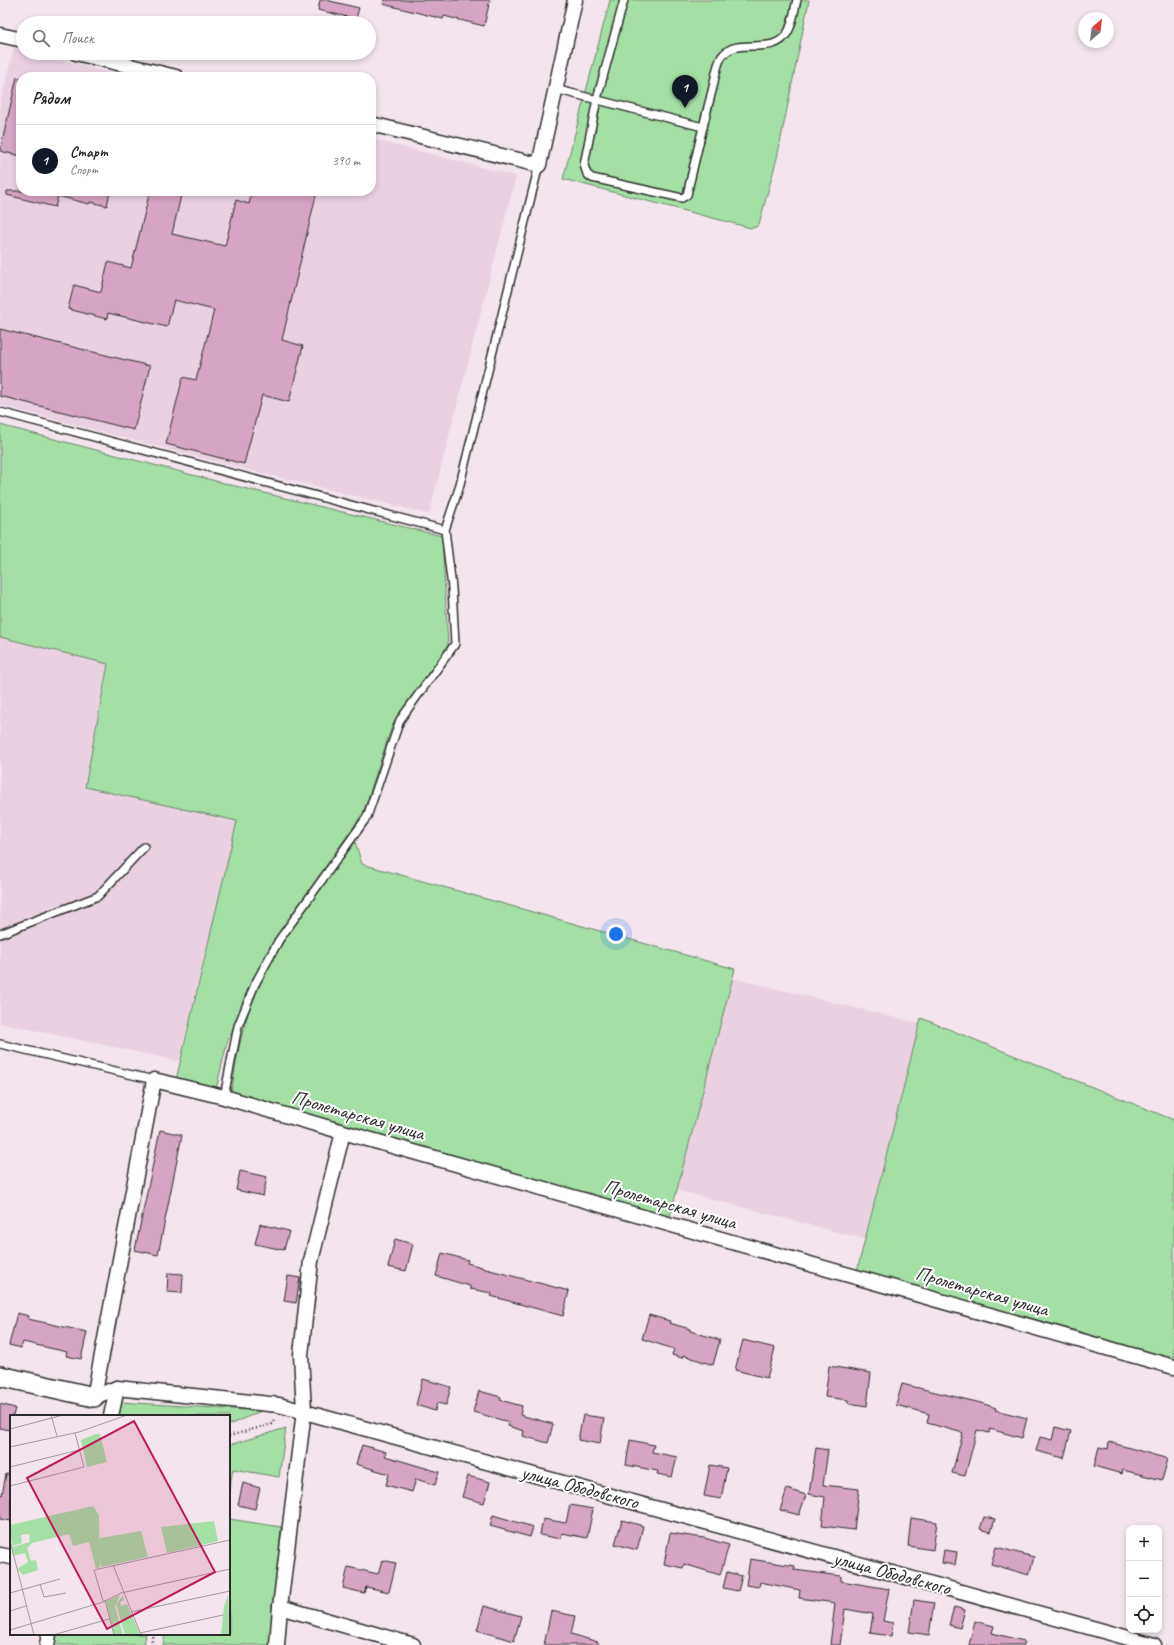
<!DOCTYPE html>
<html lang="ru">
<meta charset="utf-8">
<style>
:root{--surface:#fff;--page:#f6f6f6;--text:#202124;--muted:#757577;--line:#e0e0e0;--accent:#111827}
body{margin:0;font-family:Caveat,sans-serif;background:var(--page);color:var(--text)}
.controls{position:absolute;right:12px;bottom:12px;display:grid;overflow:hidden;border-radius:8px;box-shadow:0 2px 6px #0003}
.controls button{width:36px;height:36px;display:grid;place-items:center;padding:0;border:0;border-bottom:1px solid var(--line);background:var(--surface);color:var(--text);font:20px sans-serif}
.compass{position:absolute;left:1078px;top:12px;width:36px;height:36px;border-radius:50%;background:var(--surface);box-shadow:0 2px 6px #0003;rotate:28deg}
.you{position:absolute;left:616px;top:934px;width:14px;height:14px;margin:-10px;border:3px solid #fff;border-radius:50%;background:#1a73e8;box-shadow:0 0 0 6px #1a73e833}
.badge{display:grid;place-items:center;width:26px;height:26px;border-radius:50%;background:var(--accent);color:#fff;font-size:13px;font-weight:700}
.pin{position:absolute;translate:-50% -33px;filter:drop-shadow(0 1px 2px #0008)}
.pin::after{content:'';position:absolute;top:21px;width:14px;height:12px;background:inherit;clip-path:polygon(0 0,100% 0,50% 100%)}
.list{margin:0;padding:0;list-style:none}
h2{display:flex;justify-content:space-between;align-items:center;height:52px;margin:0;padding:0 16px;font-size:17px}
h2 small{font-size:13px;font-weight:400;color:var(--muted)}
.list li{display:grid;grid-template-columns:26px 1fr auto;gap:12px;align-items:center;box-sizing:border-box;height:72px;padding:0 16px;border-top:1px solid var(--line)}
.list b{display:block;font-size:15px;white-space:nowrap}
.list p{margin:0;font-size:13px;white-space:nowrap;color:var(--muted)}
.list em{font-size:13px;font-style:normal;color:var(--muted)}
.icon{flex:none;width:22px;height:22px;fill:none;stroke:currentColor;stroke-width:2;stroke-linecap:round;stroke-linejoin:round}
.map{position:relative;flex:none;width:1174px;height:1645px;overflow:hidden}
.search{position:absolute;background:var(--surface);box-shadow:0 2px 6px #0003;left:16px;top:16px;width:360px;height:44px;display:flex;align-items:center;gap:10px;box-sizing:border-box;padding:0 14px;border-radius:22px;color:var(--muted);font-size:15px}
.panel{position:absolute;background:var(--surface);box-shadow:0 2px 6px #0003;left:16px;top:72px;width:360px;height:124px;border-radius:16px}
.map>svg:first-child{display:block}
.built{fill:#ead1e1}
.green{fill:#a4dfa5;stroke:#688568}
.building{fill:#d6a5c4;stroke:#2b2b2b}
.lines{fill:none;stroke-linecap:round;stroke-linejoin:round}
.lane-casing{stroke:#2b2b2b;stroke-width:10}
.street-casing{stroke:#2b2b2b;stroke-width:17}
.secondary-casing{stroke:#2b2b2b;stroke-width:22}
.path{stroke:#2b2b2b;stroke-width:2.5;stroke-dasharray:1 3;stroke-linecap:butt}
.lane{stroke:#fff;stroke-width:7}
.street{stroke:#fff;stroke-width:14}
.secondary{stroke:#fff;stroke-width:19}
.labels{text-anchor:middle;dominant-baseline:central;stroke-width:4;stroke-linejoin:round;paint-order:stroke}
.street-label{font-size:20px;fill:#2b2b2b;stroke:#fff}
.inset-road{fill:none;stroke:#a39a9f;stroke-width:1}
.view{fill:#c2185b;fill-opacity:0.15;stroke:#c2185b;stroke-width:2}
.inset-edge{fill:none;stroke:#2b2b2b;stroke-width:2}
</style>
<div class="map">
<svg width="1174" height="1645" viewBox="0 0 1174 1645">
<rect width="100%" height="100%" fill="#f3e4ed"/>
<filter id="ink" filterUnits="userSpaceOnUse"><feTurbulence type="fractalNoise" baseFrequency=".025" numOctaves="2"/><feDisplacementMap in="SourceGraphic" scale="8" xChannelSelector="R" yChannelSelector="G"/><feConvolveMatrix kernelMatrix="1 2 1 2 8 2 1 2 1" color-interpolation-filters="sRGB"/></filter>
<g filter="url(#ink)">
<g class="built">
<polygon points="14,48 23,51 23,53 32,53 127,77 21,77 21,191 371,191 371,139 516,176 429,514 244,469 0,405 0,104"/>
<polygon points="0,637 108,663 85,787 238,821 179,1061 0,1023"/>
<polygon points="733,978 921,1024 864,1239 677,1190"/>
</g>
<g class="green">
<polygon points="610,0 809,0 777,158 759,224 756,227 751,228 563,179"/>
<polygon points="0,425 235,486 442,536 448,645 392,726 363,813 274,941 247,993 227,1043 216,1089 176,1080 237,821 85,787 108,664 0,637"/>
<path d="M355,842L362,864L735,969L669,1220L231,1093C235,1071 238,1048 244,1027C263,958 313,899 355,842Z"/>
<polygon points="921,1018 1174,1120 1174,1360 857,1271"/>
<polygon points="120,1402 261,1411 229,1425 229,1416 117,1416"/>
<polygon points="286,1428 279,1477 233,1469 229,1491 229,1445"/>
<polygon points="229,1519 281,1527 271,1645 163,1645 165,1634 229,1634"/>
<polygon points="56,1634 146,1634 144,1645 54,1645"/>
</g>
<g class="building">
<polygon points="320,0 326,0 359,8 356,19 318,10"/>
<polygon points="384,0 490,0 484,26 444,16 443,19 383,4"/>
<polygon points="17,77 21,78 21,156 0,151"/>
<polygon points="7,191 110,191 107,206 90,202 89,204 58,196 55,207 7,195"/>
<polygon points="150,191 182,191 172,234 225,246 236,200 249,204 252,191 269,194 270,191 317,191 282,340 303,346 289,402 262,395 244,464 166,444 183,377 196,380 214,310 174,300 167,327 108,313 107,319 68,309 74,285 101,292 108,262 131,268"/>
<polygon points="0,329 150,366 134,430 0,396"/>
<polygon points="160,1130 182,1135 158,1255 135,1250"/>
<polygon points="240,1171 267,1177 263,1196 236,1190"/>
<polygon points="260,1224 289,1231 284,1250 255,1244"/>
<polygon points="395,1239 413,1244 406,1271 388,1267"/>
<polygon points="442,1253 468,1260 467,1263 482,1267 482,1268 569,1291 563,1316 491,1296 492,1293 470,1289 470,1286 436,1276"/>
<polygon points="168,1273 183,1274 182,1293 167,1292"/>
<polygon points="288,1276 300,1278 296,1303 284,1301"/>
<polygon points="17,1313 29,1316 28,1319 87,1332 81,1359 66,1356 67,1352 23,1342 21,1348 9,1345"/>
<polygon points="649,1315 670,1321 669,1323 690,1329 690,1331 720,1340 713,1365 683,1355 682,1358 672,1355 674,1349 642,1339"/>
<polygon points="743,1340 775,1348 767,1378 735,1370"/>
<polygon points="829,1366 871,1373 867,1406 848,1403 848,1400 825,1397"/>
<polygon points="423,1379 451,1387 446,1405 437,1403 435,1411 416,1405"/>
<polygon points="902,1384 981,1403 996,1408 995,1410 1027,1418 1022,1438 990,1429 989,1433 977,1430 965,1476 952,1473 963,1433 927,1423 929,1414 896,1405"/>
<polygon points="479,1391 501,1397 500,1400 522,1406 520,1415 553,1424 548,1443 523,1436 524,1431 508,1426 509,1422 473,1412"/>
<polygon points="0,1404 15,1408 13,1416 11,1416 10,1430 0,1428"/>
<polygon points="583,1415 604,1418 600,1444 578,1440"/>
<polygon points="1055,1427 1071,1431 1064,1458 1036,1451 1040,1437 1052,1440"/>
<polygon points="630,1440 654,1445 652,1452 677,1457 672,1477 657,1474 658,1471 626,1465"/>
<polygon points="1109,1442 1168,1459 1162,1480 1123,1470 1122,1474 1094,1466 1099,1447 1108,1449"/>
<polygon points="362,1445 386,1452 385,1456 439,1472 435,1485 416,1479 412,1492 386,1485 389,1474 356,1464"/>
<polygon points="816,1448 828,1450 823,1485 859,1489 854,1530 822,1526 825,1497 809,1494"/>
<polygon points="710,1465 727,1468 721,1499 704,1496"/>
<polygon points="6,1474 11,1474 11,1521 0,1519 0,1494 2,1495"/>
<polygon points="468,1476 490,1482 484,1503 462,1497"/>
<polygon points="243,1483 260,1488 255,1509 238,1505"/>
<polygon points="787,1489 806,1495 799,1515 780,1510"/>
<polygon points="570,1505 593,1509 587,1538 562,1533 561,1539 540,1535 543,1519 566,1523"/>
<polygon points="493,1515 533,1527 530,1537 490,1526"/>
<polygon points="984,1517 995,1519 991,1532 980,1529"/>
<polygon points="911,1518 937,1522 933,1550 908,1546"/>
<polygon points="622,1520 643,1526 637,1550 615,1544"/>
<polygon points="670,1533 704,1538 729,1545 720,1575 684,1564 683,1568 664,1564"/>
<polygon points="996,1547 1034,1557 1029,1575 991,1564"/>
<polygon points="944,1550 957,1552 955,1565 942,1563"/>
<polygon points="750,1559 795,1566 794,1570 841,1576 841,1581 889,1589 883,1621 893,1623 891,1636 870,1633 873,1614 845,1609 840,1645 830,1645 835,1603 799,1598 800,1590 760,1582 759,1587 746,1585"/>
<polygon points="382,1560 396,1563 389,1592 366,1587 364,1593 343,1588 348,1567 378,1574"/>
<polygon points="727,1572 742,1576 738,1591 723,1588"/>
<polygon points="914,1600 934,1603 929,1635 909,1632"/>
<polygon points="484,1606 521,1616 514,1641 477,1630"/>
<polygon points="954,1607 965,1610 960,1628 949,1625"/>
<polygon points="551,1611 575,1616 571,1634 598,1642 598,1645 544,1645"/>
<polygon points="975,1621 994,1626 992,1633 1024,1641 1024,1645 969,1645"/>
</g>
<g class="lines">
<g class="lane-casing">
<g id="lane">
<path d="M624,0L597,99L584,165L587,174L592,178L682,198L687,195C695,160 703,126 712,91C715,80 716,65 722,56C738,35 773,58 788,32C793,23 794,11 797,0"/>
<polyline points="555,89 703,127"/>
<polyline points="0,412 445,530"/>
<polyline points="0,934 98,896 144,847"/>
<polyline points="0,1044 154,1080"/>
<polyline points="224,1097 238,1026 255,984 279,940 367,817 400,720 455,644 452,588 445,530 459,488 539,165"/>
</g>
</g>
<g class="street-casing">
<g id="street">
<polyline points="0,35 23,40"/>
<polyline points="76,53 176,77"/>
<polyline points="371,124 539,165 575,0"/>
<polyline points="94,1397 154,1080 224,1097 343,1132 1174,1367"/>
<polyline points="94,1397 117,1388 279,1405 1154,1645"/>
<polyline points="111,1416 117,1388"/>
<polyline points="0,1555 11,1557"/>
<polyline points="280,1607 413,1645"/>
<polyline points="47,1645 49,1634"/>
<polyline points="277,1645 280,1607 304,1411 301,1355 311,1261 343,1132"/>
</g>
</g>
<g class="secondary-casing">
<polyline id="secondary" points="0,1376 94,1397"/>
</g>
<g class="path">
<polyline points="229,1436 272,1424 275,1418"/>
<polyline points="151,1645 153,1634"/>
</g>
<use href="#lane" class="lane"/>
<use href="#street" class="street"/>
<use href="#secondary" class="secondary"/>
</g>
</g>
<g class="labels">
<g class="street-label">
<text transform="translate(358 1115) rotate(16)">Пролетарская улица</text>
<text transform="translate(670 1204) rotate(16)">Пролетарская улица</text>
<text transform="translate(982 1291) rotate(16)">Пролетарская улица</text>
<text transform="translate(580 1487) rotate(15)">улица Ободовского</text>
<text transform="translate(892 1573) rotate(15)">улица Ободовского</text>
</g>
</g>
<g transform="translate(10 1415)">
<rect width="220" height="220" fill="#f3e4ed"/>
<path d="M86,19H90L97,47L77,52L71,25ZM83,91L89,100L90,152L86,154L79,127L63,131L59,119L22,128L17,133L21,146L26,145L28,155L13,160L7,154L18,147L15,138L3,141L2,132L20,127L19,119L11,120L12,128L2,131L0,110ZM204,106L208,126L157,138L151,112ZM131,116L138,142L91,152L89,136L90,123ZM110,180L105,191L113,220H104L96,186ZM113,180L114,185L110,187L111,191L117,189L130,220H115L106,189ZM218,180L220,220H211L214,191Z" fill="#a4dfa5"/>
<path class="inset-road" d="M41,0L47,21M0,14L53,0M0,32L69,17L117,0M0,52L69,35M0,71L74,52L65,18M0,126L24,220M103,150L131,220M30,169L34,182L56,178M0,178L50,164M95,185L104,220M93,186L84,155L220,125M0,196L16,191M121,197L220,176M0,215L93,187L111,178L220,154M130,218L213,200M43,220L99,204"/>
<path class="view" d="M124,6L205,157L97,214L17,63Z"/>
<rect width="220" height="220" class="inset-edge"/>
</g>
</svg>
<div class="controls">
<button>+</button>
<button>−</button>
<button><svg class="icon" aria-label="locate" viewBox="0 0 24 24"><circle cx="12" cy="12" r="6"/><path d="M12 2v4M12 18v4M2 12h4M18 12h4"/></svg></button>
</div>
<svg class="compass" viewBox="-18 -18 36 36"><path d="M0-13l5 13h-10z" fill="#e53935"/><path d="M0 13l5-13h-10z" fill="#757577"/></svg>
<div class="you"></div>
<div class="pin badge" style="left:685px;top:108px">1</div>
<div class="search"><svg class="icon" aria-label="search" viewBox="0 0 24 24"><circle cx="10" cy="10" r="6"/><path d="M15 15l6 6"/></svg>Поиск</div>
<section class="panel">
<h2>Рядом<small></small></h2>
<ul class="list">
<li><span class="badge">1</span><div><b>Старт</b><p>Спорт</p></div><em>390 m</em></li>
</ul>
</section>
</div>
